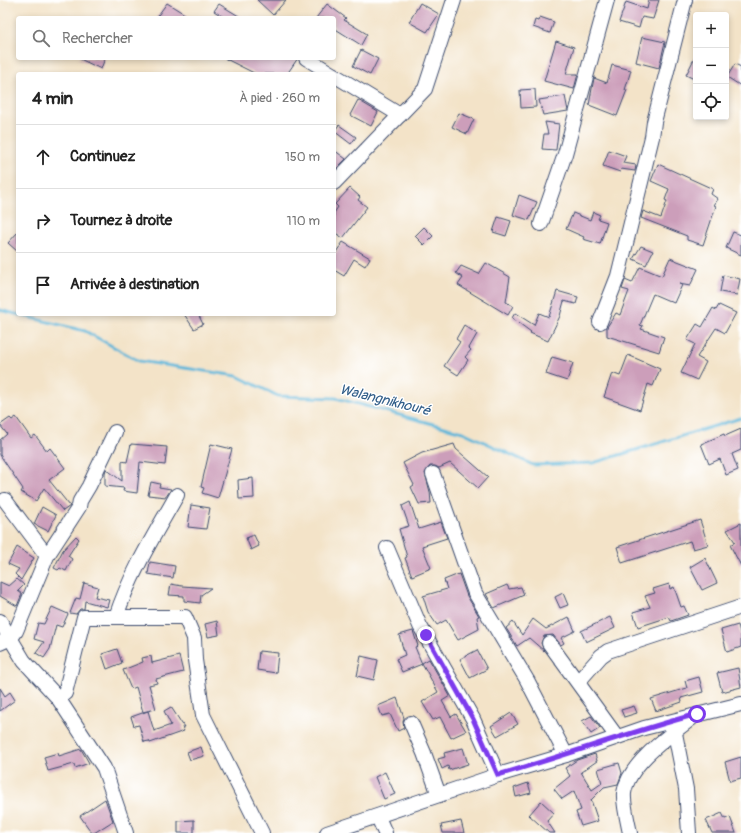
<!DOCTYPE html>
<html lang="fr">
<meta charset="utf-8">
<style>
:root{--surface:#fff;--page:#f6f6f6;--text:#222;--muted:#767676;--line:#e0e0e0}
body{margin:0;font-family:Pangolin,sans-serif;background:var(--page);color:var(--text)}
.controls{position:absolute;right:12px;top:12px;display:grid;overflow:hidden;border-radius:4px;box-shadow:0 2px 6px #0003}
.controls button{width:36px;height:36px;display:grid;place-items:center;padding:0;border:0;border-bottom:1px solid var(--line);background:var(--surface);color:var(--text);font:20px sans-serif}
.stop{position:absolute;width:12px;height:12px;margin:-9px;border:3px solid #7c3aed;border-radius:50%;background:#fff}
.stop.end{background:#7c3aed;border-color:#fff;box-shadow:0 1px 4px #0008}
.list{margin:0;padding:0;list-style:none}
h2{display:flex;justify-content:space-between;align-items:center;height:52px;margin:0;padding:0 16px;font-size:17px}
h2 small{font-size:13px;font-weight:400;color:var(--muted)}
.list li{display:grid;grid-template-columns:26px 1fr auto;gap:12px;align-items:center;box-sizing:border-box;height:64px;padding:0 16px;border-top:1px solid var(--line)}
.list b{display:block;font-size:15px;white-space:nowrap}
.list em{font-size:13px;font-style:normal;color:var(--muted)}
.icon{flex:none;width:22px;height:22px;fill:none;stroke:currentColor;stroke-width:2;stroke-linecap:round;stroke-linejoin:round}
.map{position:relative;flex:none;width:741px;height:833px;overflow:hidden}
.search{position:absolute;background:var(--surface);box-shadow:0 2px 6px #0003;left:16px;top:16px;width:320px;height:44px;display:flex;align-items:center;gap:10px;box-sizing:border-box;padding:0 14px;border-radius:4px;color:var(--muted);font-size:15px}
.panel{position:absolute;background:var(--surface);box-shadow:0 2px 6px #0003;left:16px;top:72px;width:320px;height:244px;border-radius:4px}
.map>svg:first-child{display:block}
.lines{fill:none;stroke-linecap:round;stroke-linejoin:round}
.stream{stroke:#5bb6d9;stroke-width:3}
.building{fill:#cc9eba}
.minor-casing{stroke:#3b4a6e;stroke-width:16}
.minor{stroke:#fff;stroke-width:14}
.route{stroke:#7c3aed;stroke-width:5}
.labels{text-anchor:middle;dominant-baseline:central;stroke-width:3;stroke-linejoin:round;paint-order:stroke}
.water-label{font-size:14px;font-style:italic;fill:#315e89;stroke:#fff}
</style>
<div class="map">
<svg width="741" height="833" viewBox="0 0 741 833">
<rect width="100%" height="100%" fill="#fff"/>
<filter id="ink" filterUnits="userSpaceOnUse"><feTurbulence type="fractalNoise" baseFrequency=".025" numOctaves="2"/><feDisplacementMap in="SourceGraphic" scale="8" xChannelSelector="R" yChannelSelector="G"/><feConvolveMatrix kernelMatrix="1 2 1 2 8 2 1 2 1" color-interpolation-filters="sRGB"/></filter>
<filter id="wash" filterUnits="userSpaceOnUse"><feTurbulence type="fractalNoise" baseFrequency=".012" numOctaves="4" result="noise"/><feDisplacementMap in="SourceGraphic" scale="16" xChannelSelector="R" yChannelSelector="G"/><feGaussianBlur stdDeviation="0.9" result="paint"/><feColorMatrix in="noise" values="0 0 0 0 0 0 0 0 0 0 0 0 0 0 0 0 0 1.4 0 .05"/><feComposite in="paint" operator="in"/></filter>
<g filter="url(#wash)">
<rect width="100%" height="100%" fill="#f3e3c8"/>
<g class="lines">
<polyline class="stream" points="0,310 85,331 139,361 237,376 278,396 336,398 463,432 533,465 593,463 741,418"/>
</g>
<g id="blocks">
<g class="building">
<polygon points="257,0 286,0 273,15"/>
<polygon points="649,0 659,0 653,19 642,17 639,28 619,22 626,2 647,9"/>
<polygon points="167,3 191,18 156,18"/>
<polygon points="420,3 439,14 427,32 409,22"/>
<polygon points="219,4 242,18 225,18 214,11"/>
<polygon points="327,4 346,18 344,20 367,34 361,45 334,28 334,18 316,18"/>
<polygon points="540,17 554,22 550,33 533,27 535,20 538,21"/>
<polygon points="642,37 665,42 659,68 636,62"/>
<polygon points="556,41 574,47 566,74 578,74 574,89 544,81"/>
<polygon points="361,50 378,59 370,75 353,66"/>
<polygon points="696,55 696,80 686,75"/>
<polygon points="78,58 105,58 101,69"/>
<polygon points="224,58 298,58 287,74 256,74"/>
<polygon points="735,64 741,67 741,86 727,77"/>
<polygon points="612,65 631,70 625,90 627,90 617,116 589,105 594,78 607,83"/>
<polygon points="535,89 536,107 521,108 520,90"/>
<polygon points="565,96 568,111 543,115 539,100"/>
<polygon points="358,100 378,112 371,126 350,115"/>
<polygon points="459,113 474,119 467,134 452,127"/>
<polygon points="545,122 559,124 556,150 542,149 544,134 548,134"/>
<polygon points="339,125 356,137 351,144 334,131"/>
<polygon points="334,150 346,159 334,171"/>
<polygon points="609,150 626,156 623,163 636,165 635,171 621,169 620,172 603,166"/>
<polygon points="658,164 713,189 711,194 718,199 714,205 716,206 703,245 687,240 687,236 641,218 643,211 661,218 667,201 665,200 669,189 651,181"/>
<polygon points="350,188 360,197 358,200 367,207 343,238 334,232 334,213 338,207 335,204"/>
<polygon points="519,195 537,202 529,220 513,215"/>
<polygon points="593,212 600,215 598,219 607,222 600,244 583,239 584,237 566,229 573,213 590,220"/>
<polygon points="498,217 511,221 506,236 493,232"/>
<polygon points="424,227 433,236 424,245 415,236"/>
<polygon points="18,232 18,252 8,243"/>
<polygon points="733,232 741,235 741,255 726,248"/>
<polygon points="343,242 370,258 365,266 354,259 344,276 334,270 334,255"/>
<polygon points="641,246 653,251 646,265 633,259"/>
<polygon points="670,258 698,269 690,286 679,284 682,285 674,303 653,294 640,325 643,326 641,329 664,337 659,352 607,336 607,327 616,313 620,315 629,291 622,289 625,280 632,283 640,267 662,276"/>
<polygon points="486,263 510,277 506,302 513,306 508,315 458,285 463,278 456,273 461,266 479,274"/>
<polygon points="723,275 740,279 737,295 720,292"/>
<polygon points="557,291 578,297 576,304 564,301 560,316 548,341 530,333 531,332 512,318 515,313 534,325 539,313 549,317"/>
<polygon points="719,305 736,313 725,333 716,328 697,357 706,362 697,380 681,373 695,344 687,340 697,324 702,327 713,308 716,310"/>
<polygon points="184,314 198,314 203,324 194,329"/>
<polygon points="464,325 477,334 469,348 471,350 465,357 468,360 458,375 444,366 460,342 456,339"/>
<polygon points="628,355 660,369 653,386 648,384 640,410 604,397 612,373 620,376"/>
<polygon points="552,357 573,363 567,381 546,374"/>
<polygon points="16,417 31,438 35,435 47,451 50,448 65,468 49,480 70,506 63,511 44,488 36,501 21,492 23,489 0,455 0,440 7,434 0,425 10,418 12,420"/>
<polygon points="741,429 741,450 732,454 738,470 726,475 720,459 709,464 701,444 724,434 725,436"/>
<polygon points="131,444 167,447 165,465 140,462 137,493 123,491 124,488 105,486 105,473 106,469 122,481 122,461 127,462"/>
<polygon points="211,444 232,449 218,498 202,493 204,488 201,487"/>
<polygon points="454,444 456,449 488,477 478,488 450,463 439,468 435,466 430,466 425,473 430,492 431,503 419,504 411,487 414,485 403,463 422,453"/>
<polygon points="253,478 254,498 239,499 238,480"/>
<polygon points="151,482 160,484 159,487 171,489 166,497 148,495"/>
<polygon points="410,502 419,529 441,522 447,538 422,546 431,568 412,576 405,558 407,557 399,529 409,526 402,506"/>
<polygon points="191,505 210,508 206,529 188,527"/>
<polygon points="42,507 56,515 48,531 34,524"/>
<polygon points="700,520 708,545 693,549 690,541 622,563 617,547"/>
<polygon points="741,523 741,566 730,545 735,542 727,530"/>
<polygon points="254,535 259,546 251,550 246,538"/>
<polygon points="76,536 79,539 68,556 72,559 66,571 60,568 58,570 54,568 63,550"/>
<polygon points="17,547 34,558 21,580 15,574 19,569 8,564"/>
<polygon points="705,558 717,583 702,590 690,567"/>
<polygon points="150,562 175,566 173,578 148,574"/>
<polygon points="459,574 467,596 479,616 477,617 479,629 458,640 446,620 437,625 428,612 423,596 447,589 444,580"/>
<polygon points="17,579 24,585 18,591 22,594 17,606 0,596 0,582 9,586"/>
<polygon points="84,583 98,587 95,597 109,600 107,607 85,601 84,609 80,609 76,614 70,613 76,598 80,599"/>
<polygon points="171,584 182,586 211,588 201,595 200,603 184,601 184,596 169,595"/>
<polygon points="669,584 670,589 674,587 681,607 684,606 688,615 671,621 669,617 638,627 633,612 650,607 645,596 655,593 653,589"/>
<polygon points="507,585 509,589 521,587 524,595 494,608 486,594"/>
<polygon points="563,593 568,605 560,608 555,597"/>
<polygon points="52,607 68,614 62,627 56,625 50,649 44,658 36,653 44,642 34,639 38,623 44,624"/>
<polygon points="569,617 575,631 561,638 564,643 561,645 553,635 544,636 541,643 544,651 529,638 517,646 506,628 513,622 522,635 533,619 546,629"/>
<polygon points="610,617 615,628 586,642 581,631"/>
<polygon points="217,621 219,635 208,637 205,624"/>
<polygon points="738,625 741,636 741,647 727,652 721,630"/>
<polygon points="413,631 418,646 415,647 422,664 402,672 396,659 405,655 399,635"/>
<polygon points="117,649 122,663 107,669 102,654"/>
<polygon points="477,650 487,669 470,678 460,659"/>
<polygon points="259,651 278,653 276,673 257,670"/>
<polygon points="151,656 152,663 179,656 183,672 156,679 157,683 149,685 156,709 143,712 136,687 131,689 123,670 143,662 142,658"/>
<polygon points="361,656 378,660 374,680 357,676"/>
<polygon points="429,659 450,696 442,701 451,717 456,714 466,731 451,738 440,717 433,720 422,702 438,692 422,663"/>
<polygon points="738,668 741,687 722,692 717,673"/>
<polygon points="699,677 703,692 681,698 682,702 656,711 651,699 687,688 685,681"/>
<polygon points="0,688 5,696 10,692 15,700 0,711"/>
<polygon points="397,698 404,718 403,722 404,728 398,731 390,714 382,716 378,706"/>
<polygon points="634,706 637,713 624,717 621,710"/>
<polygon points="171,707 184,727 182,727 184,731 150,743 149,741 144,742 139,725 134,726 131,717 148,711 154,731 171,725 164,711"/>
<polygon points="511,713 518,724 497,736 491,726"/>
<polygon points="591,716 600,728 591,734 582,721"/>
<polygon points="201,747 204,756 190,760 187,752"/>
<polygon points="463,748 468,764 449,770 448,766 442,769 438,759 445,757 444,753"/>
<polygon points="81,749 89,763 75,768 74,764 48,771 44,757 58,753 59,756"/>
<polygon points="595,754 597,761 581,772 592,790 602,783 598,769 619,763 622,773 618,784 604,787 591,800 598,821 581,826 576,812 581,810 574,791 562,799 554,789 570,776 565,768 577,760"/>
<polygon points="741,757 741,778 730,781 725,762"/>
<polygon points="385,772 395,794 384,799 375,777"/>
<polygon points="528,783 531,793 516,797 514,788"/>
<polygon points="105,799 113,821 94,833 92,833 80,816"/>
<polygon points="541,801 554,813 547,821 555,833 549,833 529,815"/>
<polygon points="722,813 725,819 730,817 736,833 712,833 706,820"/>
<polygon points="194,820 194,833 178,833 178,821"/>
<polygon points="461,821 464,833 443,833 441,825"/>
</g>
</g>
</g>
<g filter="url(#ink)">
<use href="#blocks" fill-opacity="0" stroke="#3b4a6e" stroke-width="1"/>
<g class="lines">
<g class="minor-casing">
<g id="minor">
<polyline points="306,58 332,74"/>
<polyline points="334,75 400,115"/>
<polyline points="334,183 425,89 454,0"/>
<polyline points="541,224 565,154 607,0"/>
<polyline points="600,322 618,276 652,137 654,122 685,0"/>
<polyline points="433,474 475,593 527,680 566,755"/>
<polyline points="5,500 47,556"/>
<polyline points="387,548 420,626 473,719 498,775"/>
<path d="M116,617C130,574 155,534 177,495"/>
<polyline points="0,621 24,661 58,698 104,768 126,833"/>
<polyline points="0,643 11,638 16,631 47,556 79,507 80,501 89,486 115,432"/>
<polyline points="549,643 617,737"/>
<polyline points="578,682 601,656 608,651 741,607"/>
<polyline points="58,698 65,693 84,617 185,617 194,638 195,660 203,715 262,833"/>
<polyline points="411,723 424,753 439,795"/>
<polyline points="673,723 686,789 689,833"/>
<polyline points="378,817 385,833"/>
<polyline points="327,833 498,775 566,755 644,728 741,704"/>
<path d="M630,833C628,823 623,803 624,793C628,764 670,735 692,718"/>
</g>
</g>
<use href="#minor" class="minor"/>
</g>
</g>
<g class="lines" filter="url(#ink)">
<path class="route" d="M426,635L473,719L498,775C564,756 630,732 697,714"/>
</g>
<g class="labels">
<g class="water-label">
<text transform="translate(385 400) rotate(14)">Walangnikhouré</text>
</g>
</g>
</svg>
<div class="controls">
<button>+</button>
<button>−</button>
<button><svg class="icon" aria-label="locate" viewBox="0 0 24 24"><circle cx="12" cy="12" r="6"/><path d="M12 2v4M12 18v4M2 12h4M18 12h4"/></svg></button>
</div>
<div class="stop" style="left:697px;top:714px"></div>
<div class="stop end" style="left:426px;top:635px"></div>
<div class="search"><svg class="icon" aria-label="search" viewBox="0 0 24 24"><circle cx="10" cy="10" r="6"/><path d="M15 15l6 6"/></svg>Rechercher</div>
<section class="panel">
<h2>4 min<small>À pied · 260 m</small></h2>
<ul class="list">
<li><svg class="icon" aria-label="ahead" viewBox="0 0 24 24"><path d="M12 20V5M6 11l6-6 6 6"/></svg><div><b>Continuez</b></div><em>150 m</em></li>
<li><svg class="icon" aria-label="right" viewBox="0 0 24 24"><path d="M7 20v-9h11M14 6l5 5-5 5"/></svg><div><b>Tournez à droite</b></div><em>110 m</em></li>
<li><svg class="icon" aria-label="arrive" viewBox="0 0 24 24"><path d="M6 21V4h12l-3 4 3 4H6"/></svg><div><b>Arrivée à destination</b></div></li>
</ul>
</section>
</div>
